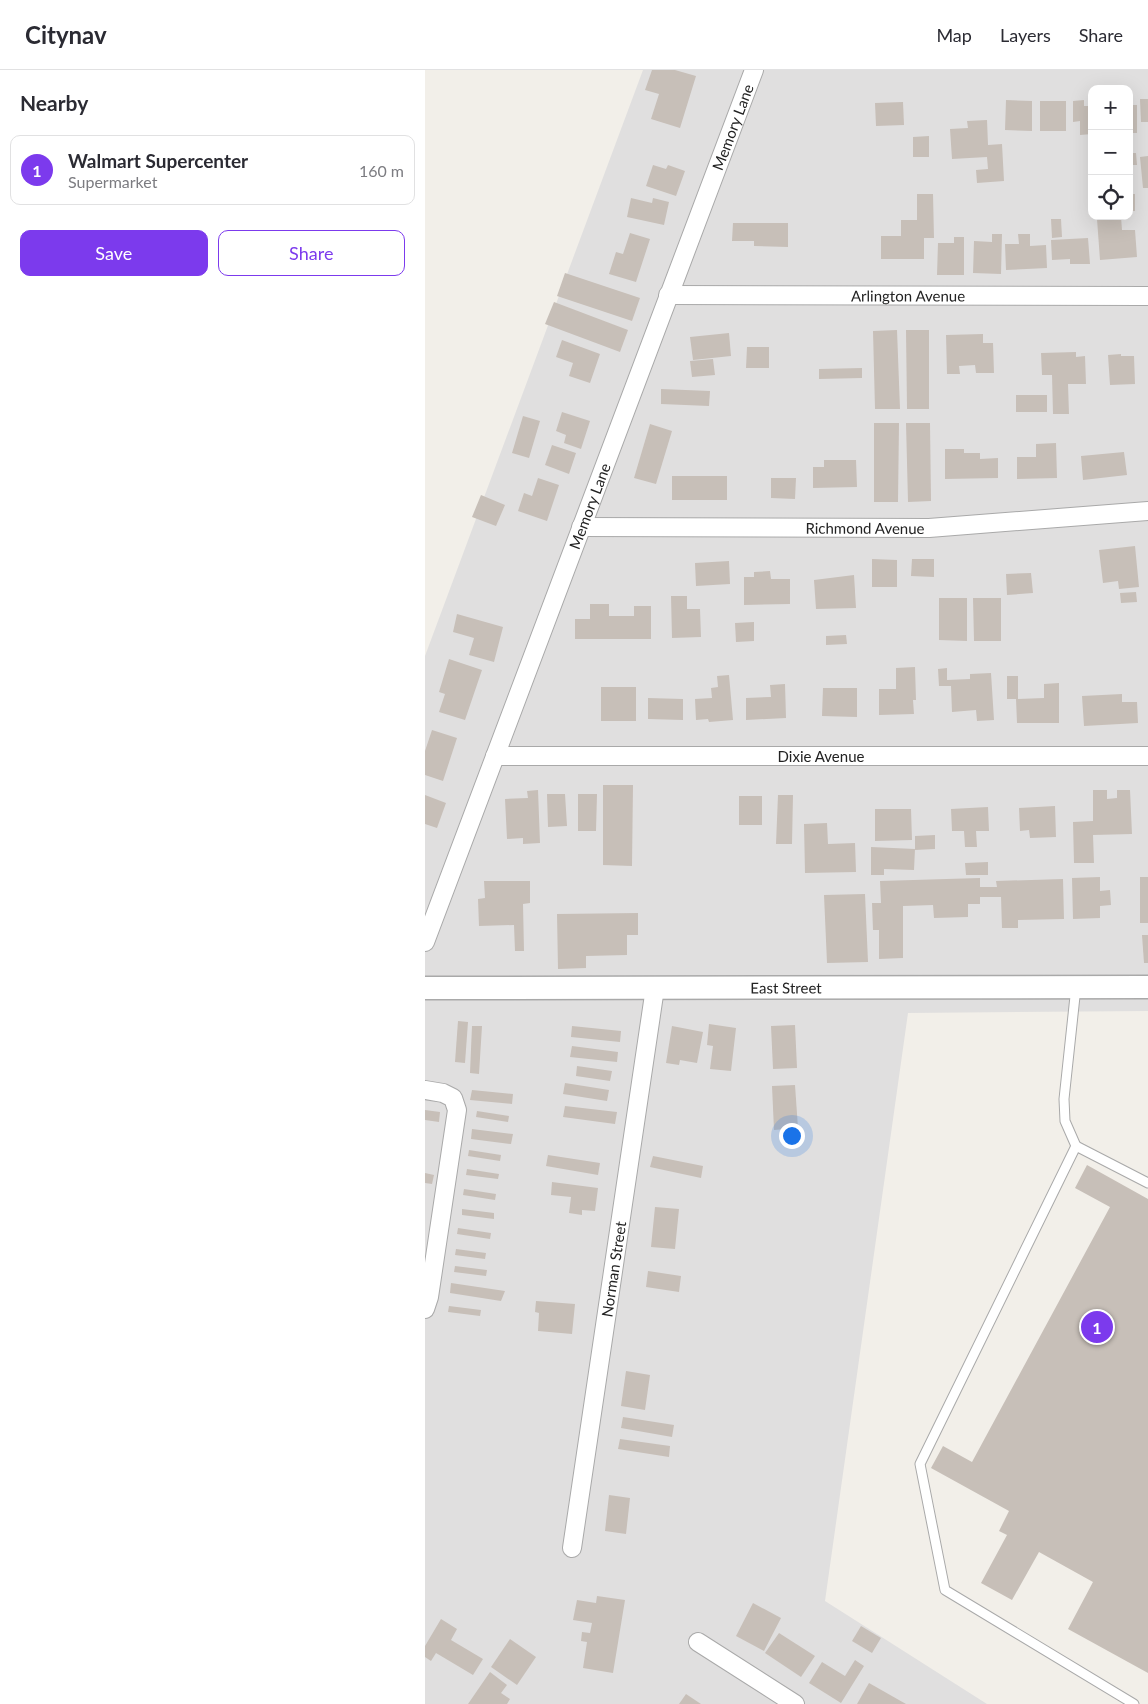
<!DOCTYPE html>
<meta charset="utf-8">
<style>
:root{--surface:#fff;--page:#f2f2f3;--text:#2b2b33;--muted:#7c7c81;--line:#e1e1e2;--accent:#7c3aed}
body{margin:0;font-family:Lato,sans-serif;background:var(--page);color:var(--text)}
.controls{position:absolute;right:15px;top:15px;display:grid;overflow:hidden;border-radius:10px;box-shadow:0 5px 20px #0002}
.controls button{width:45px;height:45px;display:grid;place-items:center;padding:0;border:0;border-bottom:1px solid var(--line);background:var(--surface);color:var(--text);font:25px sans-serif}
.you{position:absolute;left:366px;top:1065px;width:18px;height:18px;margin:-12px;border:4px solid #fff;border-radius:50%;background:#1a73e8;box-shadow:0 0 0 8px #1a73e833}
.badge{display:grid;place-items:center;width:32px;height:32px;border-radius:50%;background:var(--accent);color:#fff;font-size:16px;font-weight:700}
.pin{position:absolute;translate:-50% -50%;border:2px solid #fff;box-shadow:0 1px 5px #0006}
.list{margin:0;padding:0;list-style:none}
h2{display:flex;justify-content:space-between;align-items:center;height:65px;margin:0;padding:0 20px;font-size:21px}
h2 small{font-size:16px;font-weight:400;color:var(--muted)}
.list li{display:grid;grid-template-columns:32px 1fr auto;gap:15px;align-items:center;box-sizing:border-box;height:70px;margin:0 10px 10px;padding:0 10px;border:1px solid var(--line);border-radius:10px}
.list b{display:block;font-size:19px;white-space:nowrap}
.list p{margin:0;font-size:16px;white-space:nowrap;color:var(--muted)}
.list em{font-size:16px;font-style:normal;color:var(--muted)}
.actions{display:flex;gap:10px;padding:15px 20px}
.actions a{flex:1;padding:11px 0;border:1px solid var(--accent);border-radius:10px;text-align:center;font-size:18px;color:var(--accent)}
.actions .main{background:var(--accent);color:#fff}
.icon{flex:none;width:28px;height:28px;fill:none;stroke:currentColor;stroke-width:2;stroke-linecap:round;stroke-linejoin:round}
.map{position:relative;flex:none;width:723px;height:1634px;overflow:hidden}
header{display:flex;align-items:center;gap:30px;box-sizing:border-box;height:70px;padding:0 25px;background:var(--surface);border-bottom:1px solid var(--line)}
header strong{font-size:24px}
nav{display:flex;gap:28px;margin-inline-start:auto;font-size:18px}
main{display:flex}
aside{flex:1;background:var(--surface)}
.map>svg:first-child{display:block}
.residential{fill:#e0dfdf;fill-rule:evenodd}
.building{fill:#c7bfb8}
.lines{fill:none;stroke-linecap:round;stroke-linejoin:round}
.service-casing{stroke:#a9a9a9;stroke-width:11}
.minor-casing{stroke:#a9a9a9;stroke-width:20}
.tertiary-casing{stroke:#a9a9a9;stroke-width:25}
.service{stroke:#fff;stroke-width:9}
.minor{stroke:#fff;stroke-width:18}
.tertiary{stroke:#fff;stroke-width:22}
.labels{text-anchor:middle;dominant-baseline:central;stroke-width:4;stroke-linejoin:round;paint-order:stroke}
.street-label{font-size:15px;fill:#222;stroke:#fff}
</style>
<header>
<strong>Citynav</strong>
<nav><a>Map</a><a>Layers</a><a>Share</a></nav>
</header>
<main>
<aside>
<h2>Nearby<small></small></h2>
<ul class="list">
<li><span class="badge">1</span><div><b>Walmart Supercenter</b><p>Supermarket</p></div><em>160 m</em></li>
</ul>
<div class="actions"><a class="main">Save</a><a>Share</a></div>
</aside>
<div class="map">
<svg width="723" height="1634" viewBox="0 0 723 1634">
<rect width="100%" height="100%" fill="#f2efe9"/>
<path class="residential" d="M218,0H723V941L483,943L400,1531L562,1634H0V586ZM667,19H704V146H667Z"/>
<g class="building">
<polygon points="227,0 250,0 271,6 255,58 226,49 234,24 220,20"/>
<polygon points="715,29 723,29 723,52 716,52"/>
<polygon points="581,30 607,31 607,61 580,60"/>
<polygon points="659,30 659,36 667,36 667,64 655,65 655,51 648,52 648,31"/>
<rect x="615" y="31" width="26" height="30"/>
<polygon points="478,32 479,55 451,56 450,33"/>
<rect x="704" y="35" width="8" height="28"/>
<polygon points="562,50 563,75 577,74 579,111 552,113 551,100 563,99 562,87 527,89 525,59 543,58 542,51"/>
<polygon points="504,66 504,87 488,87 488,67"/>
<polygon points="704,83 711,83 712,95 704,95"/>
<polygon points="723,86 723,118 718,118 715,87"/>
<polygon points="228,95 241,99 243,95 260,101 251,126 221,116"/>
<polygon points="492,124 508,124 509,168 499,168 499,189 456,189 456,166 476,166 476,150 492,150"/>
<rect x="704" y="124" width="6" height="17"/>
<polygon points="206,128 227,133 228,128 244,132 239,155 202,147"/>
<polygon points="696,147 697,160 710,160 712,187 675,190 672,149"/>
<polygon points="626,149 636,149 637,167 627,168"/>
<polygon points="308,153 363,153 363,177 329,176 329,171 307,171"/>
<polygon points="205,163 225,169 211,212 184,204 191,182 198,184"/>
<polygon points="567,164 577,164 576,204 548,203 549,171 567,172"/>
<polygon points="593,164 605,164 605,176 621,175 622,198 581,200 580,174 594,174"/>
<polygon points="529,167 539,167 539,205 512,205 513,173 529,173"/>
<polygon points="663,168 665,194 645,194 645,189 627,190 626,170"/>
<polygon points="140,203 215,228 207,251 132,226"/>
<polygon points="129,232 203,260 195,282 120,254"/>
<polygon points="472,260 475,339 450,339 448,261"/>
<polygon points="481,260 504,260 504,339 482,339"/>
<polygon points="304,263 306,286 268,290 265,267"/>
<polygon points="558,264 558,273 568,273 569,303 551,303 550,295 534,296 535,304 522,304 521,265"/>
<polygon points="137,270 175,284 165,313 144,306 148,293 131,287"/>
<polygon points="322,277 344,277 344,298 321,298"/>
<polygon points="651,282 651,287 660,286 661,314 643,314 644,344 628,344 627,305 617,305 616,283"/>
<polygon points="696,284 696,286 709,286 710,314 685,315 683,285"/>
<polygon points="288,289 290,305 267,307 265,291"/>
<polygon points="437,298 437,308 394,309 394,299"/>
<polygon points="236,319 285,321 284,336 236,334"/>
<rect x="591" y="325" width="31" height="17"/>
<polygon points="137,342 165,351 156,379 139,373 141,365 131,361"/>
<polygon points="98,346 115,351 104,388 87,383"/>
<polygon points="449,353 474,353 473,432 449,432"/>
<polygon points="481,353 505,353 506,431 483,432"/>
<polygon points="225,354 247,361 231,414 209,408"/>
<polygon points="631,373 632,408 592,409 592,387 611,387 611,374"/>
<polygon points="127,375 151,383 144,404 120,395"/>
<polygon points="520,379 539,379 539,383 555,383 555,389 573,388 573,408 520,409"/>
<polygon points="699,382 702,405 658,410 656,386"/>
<polygon points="399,390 431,390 432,417 388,418 388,397 399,397"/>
<rect x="247" y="406" width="55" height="24"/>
<polygon points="113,408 134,415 122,451 93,441 99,423 107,426"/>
<polygon points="346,408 371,408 370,429 346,428"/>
<polygon points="56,425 80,435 71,456 47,447"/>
<polygon points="710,476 714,517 694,519 693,511 678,513 674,480"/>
<polygon points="447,489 472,490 472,517 447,517"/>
<polygon points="487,489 509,489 509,507 486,506"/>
<polygon points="304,491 305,514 271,516 270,493"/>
<polygon points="345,501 346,509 365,509 365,534 319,535 319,507 329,507 329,502"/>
<polygon points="606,503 608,523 582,525 581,504"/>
<polygon points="429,505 431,538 391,539 389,510"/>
<polygon points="711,522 712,532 696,533 695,523"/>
<polygon points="246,526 262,526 262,539 275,539 276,567 247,568"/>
<polygon points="514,528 542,528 542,571 514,570"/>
<polygon points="548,528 576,528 576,571 549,571"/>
<polygon points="165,534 184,534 184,546 209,546 209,536 226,536 226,569 150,569 150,549 165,549"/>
<polygon points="32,544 78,557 69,592 44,585 49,568 28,562"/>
<polygon points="329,552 329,571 311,572 310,553"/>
<polygon points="421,565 422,574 401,575 401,566"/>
<polygon points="24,589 57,600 40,650 14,642 20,624 14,622"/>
<polygon points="490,597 491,630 488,630 489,644 454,645 454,619 471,619 471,598"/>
<polygon points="522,598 522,610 545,609 545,604 566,603 569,650 552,651 551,640 527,642 526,616 514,616 513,599"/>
<polygon points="304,605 308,650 284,652 283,649 271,650 270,629 287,628 286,618 293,617 292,606"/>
<polygon points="582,606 593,606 593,629 619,628 619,614 634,613 634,653 592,653 591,629 582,629"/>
<polygon points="360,614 361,648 321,650 321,628 346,627 345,615"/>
<rect x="176" y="617" width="35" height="34"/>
<polygon points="398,618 432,618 432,647 397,646"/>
<polygon points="697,624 697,632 712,632 713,653 659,656 657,626"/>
<polygon points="223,628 258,629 258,650 223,649"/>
<polygon points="7,660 32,668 18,711 0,705 0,681"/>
<polygon points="178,715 208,715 207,796 178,795"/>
<polygon points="113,720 115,773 98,774 98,768 82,769 80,729 103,728 102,721"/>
<polygon points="668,720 682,720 682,729 692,728 692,720 705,720 707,764 668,765 669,793 649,793 648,752 668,751"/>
<polygon points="122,724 140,724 142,756 123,757"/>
<polygon points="153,724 172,724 171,761 153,761"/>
<polygon points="0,725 21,733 12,758 0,754"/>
<polygon points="353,725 368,725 367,774 351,774"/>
<rect x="314" y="726" width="23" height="29"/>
<polygon points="630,736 631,767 605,768 604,760 595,761 594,738"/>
<polygon points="563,737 564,761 551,761 552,777 540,777 539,761 527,761 526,739"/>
<polygon points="450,739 486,739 487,770 450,771"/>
<polygon points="402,753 403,774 430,773 431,802 380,803 379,754"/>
<polygon points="510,765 510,779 490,780 490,766"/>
<polygon points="446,777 490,779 489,800 459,799 459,805 446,805"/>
<polygon points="563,792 563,805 541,805 540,793"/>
<polygon points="675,807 675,821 685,820 686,835 675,836 675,848 648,849 647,808"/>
<rect x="715" y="807" width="8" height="46"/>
<polygon points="555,808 555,817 572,817 571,811 638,809 639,849 593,850 593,858 577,858 576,827 555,827 555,834 543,834 543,847 509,848 508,835 478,836 478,888 454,889 454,860 448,860 447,833 456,833 455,811"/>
<polygon points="59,811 105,811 105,833 98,834 99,881 90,881 89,855 54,856 53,829 60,828"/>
<polygon points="440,824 443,892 402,893 399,825"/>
<polygon points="213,843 213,865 202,865 202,885 161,886 161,898 133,899 132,844"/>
<polygon points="717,865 723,865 723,893 719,893"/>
<polygon points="33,951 43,952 40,993 30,992"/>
<polygon points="284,954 311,958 306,1001 285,999 288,976 282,975"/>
<polygon points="370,955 372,998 348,999 346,956"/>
<polygon points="47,956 57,956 54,1004 45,1003"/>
<polygon points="147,956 196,961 195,972 146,967"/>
<polygon points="247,956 278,962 272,993 255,990 254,995 241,993"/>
<polygon points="147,976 193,982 192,992 145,987"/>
<polygon points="152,996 187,1001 185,1011 151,1006"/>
<polygon points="140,1013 184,1020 182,1031 138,1024"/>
<polygon points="370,1015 373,1058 349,1060 347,1016"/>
<polygon points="47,1020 88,1024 87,1034 45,1030"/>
<polygon points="140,1036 192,1042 190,1054 138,1047"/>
<polygon points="0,1040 15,1042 14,1052 0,1050"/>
<polygon points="52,1041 84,1046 83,1052 51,1047"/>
<polygon points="47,1059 88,1064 86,1074 46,1069"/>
<polygon points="44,1080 76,1085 75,1091 43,1086"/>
<polygon points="123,1085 175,1093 173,1105 121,1096"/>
<polygon points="228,1086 278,1096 276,1108 225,1097"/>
<polygon points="662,1095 723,1129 723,1603 643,1559 668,1512 614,1482 587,1530 556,1513 582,1465 574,1461 584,1441 506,1398 518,1376 547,1392 685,1137 650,1118"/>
<polygon points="42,1099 74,1104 73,1109 41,1105"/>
<polygon points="0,1103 9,1105 7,1114 0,1113"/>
<polygon points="127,1112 173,1118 170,1141 157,1140 157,1145 144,1143 146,1127 126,1125"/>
<polygon points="39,1119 71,1124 70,1130 38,1125"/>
<polygon points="230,1137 254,1139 250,1179 226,1177"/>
<polygon points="37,1139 69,1143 69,1149 37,1145"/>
<polygon points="33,1158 66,1163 65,1169 32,1164"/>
<polygon points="31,1179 61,1183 60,1189 30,1185"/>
<polygon points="30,1196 62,1200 61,1206 29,1202"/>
<polygon points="223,1201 256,1206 254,1222 221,1217"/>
<polygon points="26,1213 80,1221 76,1231 25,1223"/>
<polygon points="111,1231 150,1234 147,1264 113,1261 114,1243 110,1242"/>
<polygon points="24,1236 56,1240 55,1246 23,1242"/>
<polygon points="201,1301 225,1305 220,1340 196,1336"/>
<polygon points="198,1347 249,1355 247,1367 196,1358"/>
<polygon points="195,1369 245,1376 244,1387 193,1379"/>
<polygon points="184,1425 205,1428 201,1464 180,1461"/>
<polygon points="172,1526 200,1530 188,1603 158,1598 162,1572 156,1571 157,1562 165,1563 167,1553 148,1550 152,1530 171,1533"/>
<polygon points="328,1533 356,1548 339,1581 311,1566"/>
<polygon points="16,1549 32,1559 26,1570 58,1589 48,1605 11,1583 6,1591 0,1587 0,1576"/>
<polygon points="436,1556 456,1568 447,1583 427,1571"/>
<polygon points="354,1563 390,1586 376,1607 340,1583"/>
<polygon points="85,1569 111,1587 92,1615 66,1597"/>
<polygon points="430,1590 439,1596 416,1633 384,1613 397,1592 420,1606"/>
<polygon points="65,1602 82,1615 76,1623 85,1629 82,1634 43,1634"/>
<polygon points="444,1613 481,1634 432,1634"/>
<polygon points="261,1624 276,1634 254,1634"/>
</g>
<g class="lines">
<g class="service-casing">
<g id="service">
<polyline points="651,917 639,1029 640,1051 651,1076"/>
<polyline points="709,1634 520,1520 495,1394 651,1076 723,1113"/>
</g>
</g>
<g class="minor-casing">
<g id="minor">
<path id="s1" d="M243,225L723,226"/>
<path id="s2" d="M156,457L504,458L723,441"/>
<path id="s3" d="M70,686H723"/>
<path id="s4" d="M0,872L329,0"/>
<polyline points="0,1020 18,1023 28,1028 32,1040 4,1227 0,1239"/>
<path id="s5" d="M147,1478L230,918"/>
<polyline points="273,1572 370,1634"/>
</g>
</g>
<g class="tertiary-casing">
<g id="tertiary">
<path id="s6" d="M0,918L723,917"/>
</g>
</g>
<use href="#service" class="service"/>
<use href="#minor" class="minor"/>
<use href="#tertiary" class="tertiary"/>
</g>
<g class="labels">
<g class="street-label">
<text stroke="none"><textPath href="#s4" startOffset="871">Memory Lane</textPath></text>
<text stroke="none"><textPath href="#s1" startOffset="240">Arlington Avenue</textPath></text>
<text stroke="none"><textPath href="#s4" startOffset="466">Memory Lane</textPath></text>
<text stroke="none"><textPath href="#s2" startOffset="284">Richmond Avenue</textPath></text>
<text stroke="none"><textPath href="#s3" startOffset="326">Dixie Avenue</textPath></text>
<text stroke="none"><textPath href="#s6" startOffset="361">East Street</textPath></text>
<text stroke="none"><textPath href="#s5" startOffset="282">Norman Street</textPath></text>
</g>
</g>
</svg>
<div class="controls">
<button>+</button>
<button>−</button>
<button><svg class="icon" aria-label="locate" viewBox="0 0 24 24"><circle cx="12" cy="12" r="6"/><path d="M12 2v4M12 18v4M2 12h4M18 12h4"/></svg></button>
</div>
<div class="you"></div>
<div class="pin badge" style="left:672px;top:1257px">1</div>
</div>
</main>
